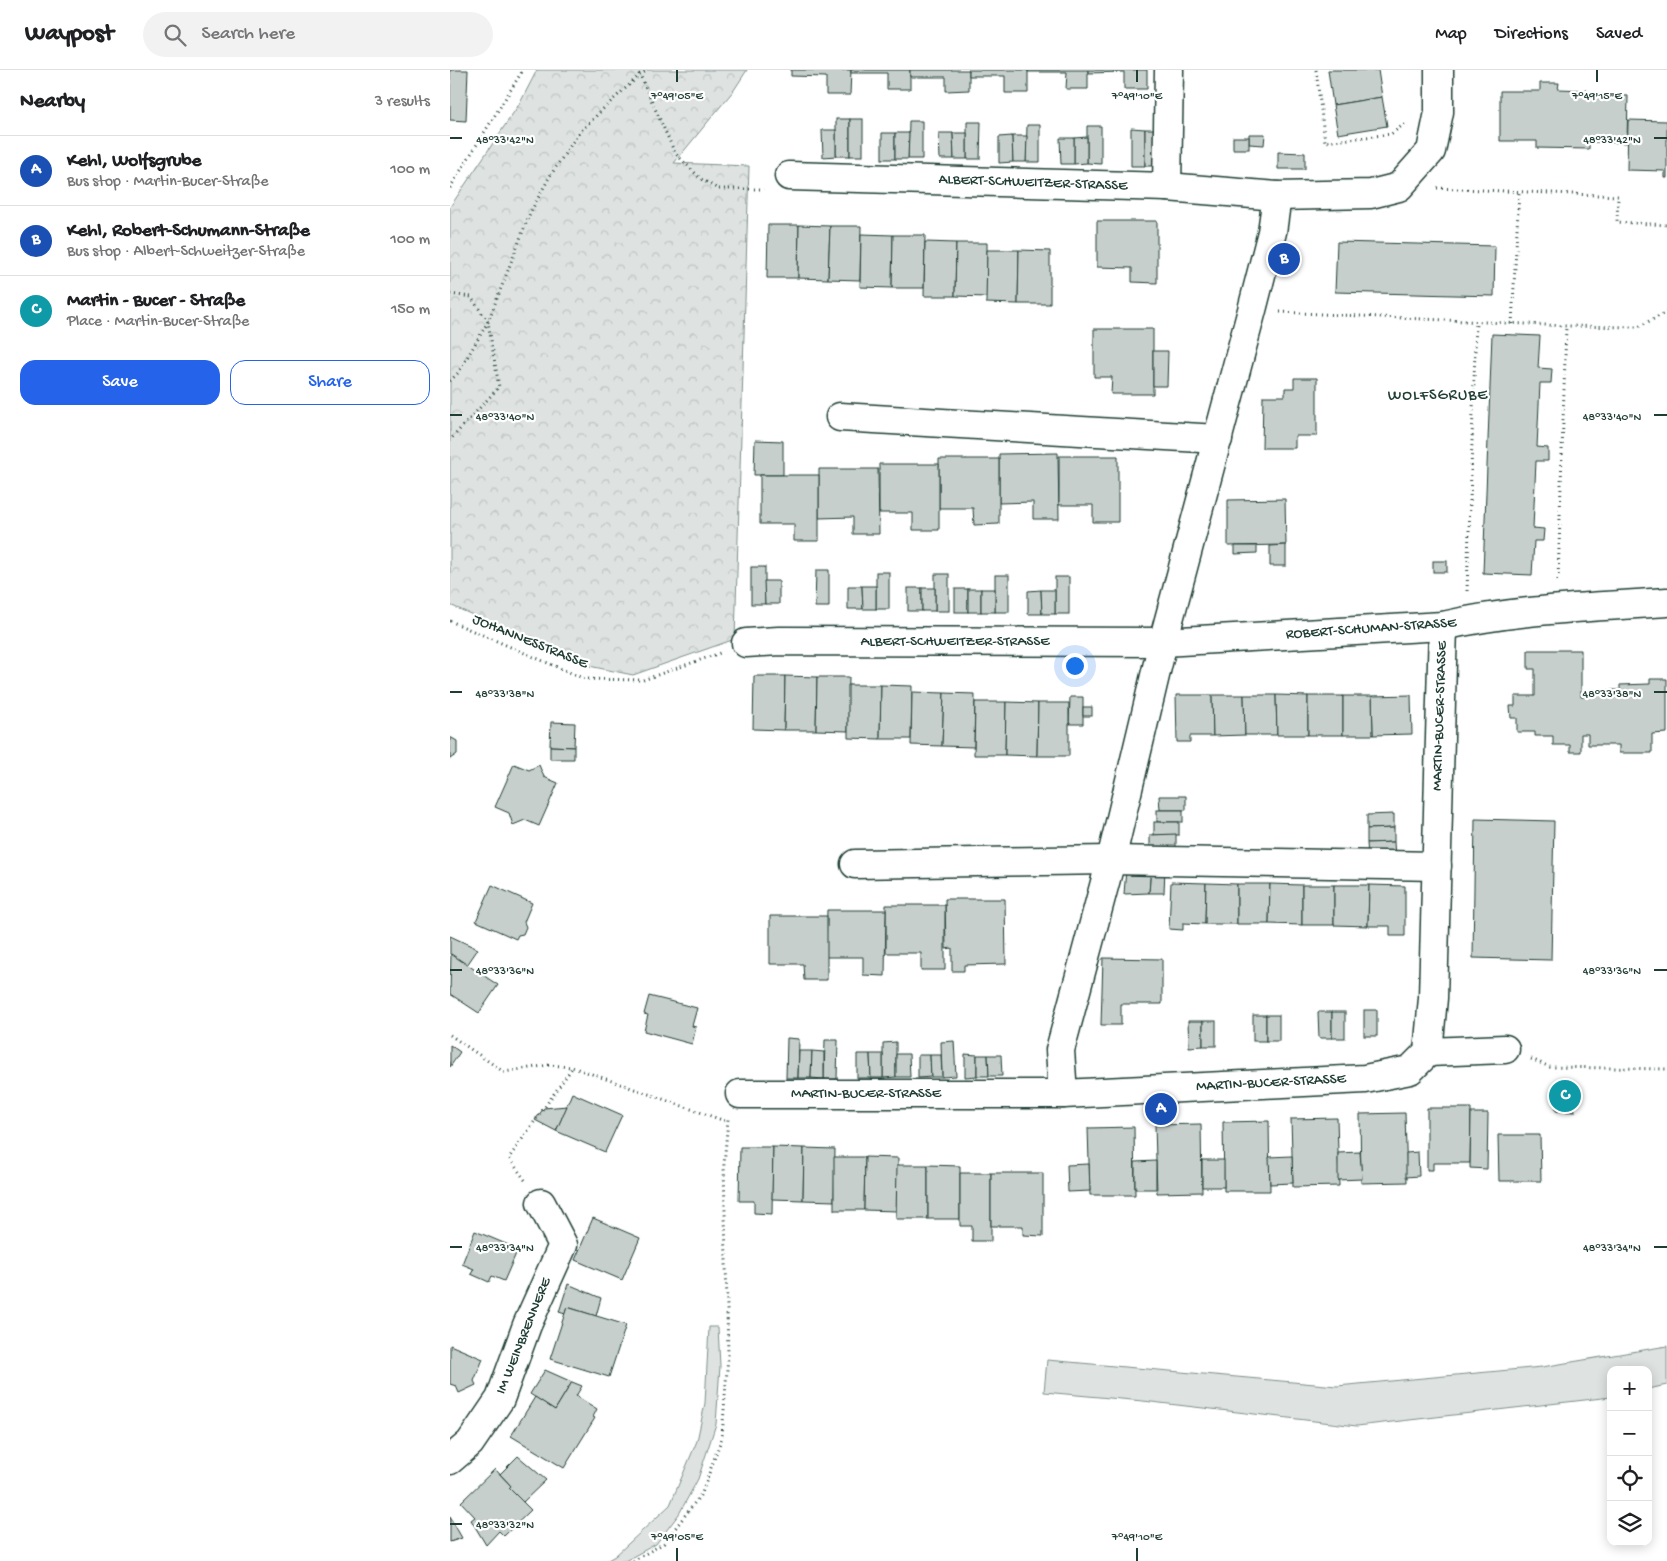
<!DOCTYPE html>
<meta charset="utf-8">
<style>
:root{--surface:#fff;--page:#f2f2f2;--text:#202124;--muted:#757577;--line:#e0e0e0;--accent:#2563eb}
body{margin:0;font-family:"Gochi Hand",sans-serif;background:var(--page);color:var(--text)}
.controls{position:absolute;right:15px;bottom:15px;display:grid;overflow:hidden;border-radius:10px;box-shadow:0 2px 12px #0003}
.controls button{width:45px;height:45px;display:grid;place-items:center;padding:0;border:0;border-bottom:1px solid var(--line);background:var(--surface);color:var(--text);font:25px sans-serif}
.you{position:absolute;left:624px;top:595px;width:18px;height:18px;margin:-12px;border:4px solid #fff;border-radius:50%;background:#1a73e8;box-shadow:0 0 0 8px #1a73e833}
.badge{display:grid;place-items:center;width:32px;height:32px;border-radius:50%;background:var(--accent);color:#fff;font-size:16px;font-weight:700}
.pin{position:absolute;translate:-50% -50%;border:2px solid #fff;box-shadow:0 1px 5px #0006}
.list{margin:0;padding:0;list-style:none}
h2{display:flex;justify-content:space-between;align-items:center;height:65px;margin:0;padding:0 20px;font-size:21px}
h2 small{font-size:16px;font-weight:400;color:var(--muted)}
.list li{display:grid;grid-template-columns:32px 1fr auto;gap:15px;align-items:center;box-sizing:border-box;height:70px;padding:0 20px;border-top:1px solid var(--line)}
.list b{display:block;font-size:19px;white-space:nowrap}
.list p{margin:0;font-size:16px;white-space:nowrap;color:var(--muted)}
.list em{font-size:16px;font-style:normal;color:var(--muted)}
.actions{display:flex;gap:10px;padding:15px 20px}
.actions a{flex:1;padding:11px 0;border:1px solid var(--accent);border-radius:15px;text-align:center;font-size:18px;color:var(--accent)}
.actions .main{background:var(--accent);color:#fff}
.icon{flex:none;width:28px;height:28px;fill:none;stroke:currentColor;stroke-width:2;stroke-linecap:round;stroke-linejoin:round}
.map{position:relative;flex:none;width:1217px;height:1491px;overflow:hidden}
header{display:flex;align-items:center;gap:30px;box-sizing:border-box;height:70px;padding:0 25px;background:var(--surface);border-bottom:1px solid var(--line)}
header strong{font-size:24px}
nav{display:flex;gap:28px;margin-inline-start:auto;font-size:18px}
.search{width:350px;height:45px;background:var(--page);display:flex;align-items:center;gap:12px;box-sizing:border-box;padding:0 18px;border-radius:28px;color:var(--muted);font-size:19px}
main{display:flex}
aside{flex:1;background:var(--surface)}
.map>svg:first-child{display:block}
.grass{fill:#dee3e2;stroke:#7e908b}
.forest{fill:url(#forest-crowns);stroke:#7e908b}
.building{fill:#c7cfcc;stroke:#1f3d34}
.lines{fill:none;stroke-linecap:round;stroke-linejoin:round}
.minor-casing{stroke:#1f3d34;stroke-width:31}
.path{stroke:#1f3d34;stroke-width:3;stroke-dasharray:1 4;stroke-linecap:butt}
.minor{stroke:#fff;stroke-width:28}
.ticks{fill:none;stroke:#1f3d34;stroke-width:2}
.labels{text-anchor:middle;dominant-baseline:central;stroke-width:4.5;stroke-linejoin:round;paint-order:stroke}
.street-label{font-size:15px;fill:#1f3d34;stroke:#fff}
.neighbourhood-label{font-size:16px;letter-spacing:1px;fill:#1f3d34;stroke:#fff}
.ticks-label{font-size:12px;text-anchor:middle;fill:#1f3d34;stroke:#fff;stroke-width:4.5;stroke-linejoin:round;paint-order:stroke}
</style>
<header>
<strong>Waypost</strong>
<div class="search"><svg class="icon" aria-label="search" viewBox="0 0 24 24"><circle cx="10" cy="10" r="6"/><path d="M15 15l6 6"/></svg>Search here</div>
<nav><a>Map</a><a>Directions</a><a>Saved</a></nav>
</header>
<main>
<aside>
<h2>Nearby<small>3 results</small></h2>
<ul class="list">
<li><span class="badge" style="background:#1a4fb4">A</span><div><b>Kehl, Wolfsgrube</b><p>Bus stop · Martin-Bucer-Straße</p></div><em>100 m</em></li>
<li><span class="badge" style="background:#1a4fb4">B</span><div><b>Kehl, Robert-Schumann-Straße</b><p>Bus stop · Albert-Schweitzer-Straße</p></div><em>100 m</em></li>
<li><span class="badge" style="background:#0f9aa8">C</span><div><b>Martin - Bucer - Straße</b><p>Place · Martin-Bucer-Straße</p></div><em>150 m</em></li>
</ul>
<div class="actions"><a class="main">Save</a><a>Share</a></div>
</aside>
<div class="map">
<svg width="1217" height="1491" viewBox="0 0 1217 1491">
<defs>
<pattern id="forest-crowns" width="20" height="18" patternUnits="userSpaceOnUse" patternTransform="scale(1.25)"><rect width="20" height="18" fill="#dee3e2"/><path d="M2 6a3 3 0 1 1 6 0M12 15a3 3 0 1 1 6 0" fill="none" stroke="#bec4c2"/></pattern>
</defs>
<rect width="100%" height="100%" fill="#fff"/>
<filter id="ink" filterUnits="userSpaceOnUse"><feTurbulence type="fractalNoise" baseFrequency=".02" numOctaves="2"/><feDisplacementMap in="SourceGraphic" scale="10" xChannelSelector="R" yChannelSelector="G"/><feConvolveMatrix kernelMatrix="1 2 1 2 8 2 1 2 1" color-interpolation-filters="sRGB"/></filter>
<g filter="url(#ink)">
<g class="grass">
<polygon points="259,1257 268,1257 270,1296 266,1354 248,1409 229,1444 206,1474 175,1491 156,1491 165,1486 220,1435 247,1371 255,1333"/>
<polygon points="1217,1276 1217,1315 1198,1319 1198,1300 1161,1300 1161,1327 907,1356 693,1331 594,1322 597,1290 887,1316 1092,1297"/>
</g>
<polygon class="forest" points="87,0 297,0 284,20 224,93 299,96 285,569 183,605 139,596 0,535 0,137 70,33"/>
<g class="building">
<polygon points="0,0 18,0 16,51 0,50"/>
<polygon points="341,0 401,0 400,25 376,25 376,7 341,6"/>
<polygon points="401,0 460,0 460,19 437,19 437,3 401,3"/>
<polygon points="460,0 519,0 519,20 496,21 496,7 460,7"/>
<polygon points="519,0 578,0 578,23 555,23 555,6 519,6"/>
<polygon points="578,0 638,0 638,19 616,19 617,2 578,2"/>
<polygon points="638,0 697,0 697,19 674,19 674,2 638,3"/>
<polygon points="878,0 928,0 932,27 883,35"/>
<polygon points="1090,13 1109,13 1108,19 1137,20 1137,25 1178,26 1177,73 1139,72 1139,79 1087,78 1087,71 1050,71 1050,21 1090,21"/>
<polygon points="932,27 937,56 888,64 883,35"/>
<rect x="386" y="49" width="14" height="37"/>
<rect x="400" y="49" width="13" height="37"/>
<polygon points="1178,50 1217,51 1217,108 1215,108 1215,101 1177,100"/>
<polygon points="459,51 472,51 472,89 458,89"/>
<polygon points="517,52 531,52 530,89 517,89"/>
<polygon points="577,55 590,55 590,92 576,92"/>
<polygon points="637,56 651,56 651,94 637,93"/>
<polygon points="681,58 695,59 695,96 681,96"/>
<polygon points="695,59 710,59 709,96 695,96"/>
<polygon points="372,60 386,60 386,86 373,87"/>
<rect x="432" y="63" width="13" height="26"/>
<polygon points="445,63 459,63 458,89 445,89"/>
<polygon points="489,63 503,63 504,89 490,89"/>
<polygon points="503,63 517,63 517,89 504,89"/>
<polygon points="799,64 815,64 814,75 799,74"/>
<polygon points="562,66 563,92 549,93 549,67"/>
<polygon points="562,66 577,66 576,92 563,92"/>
<polygon points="637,67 637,93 624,94 624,68"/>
<rect x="783" y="67" width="16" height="12"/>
<polygon points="610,68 624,68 624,94 611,94"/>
<polygon points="828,82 855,83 855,99 828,99"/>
<polygon points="647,151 707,151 707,213 682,212 682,198 647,197"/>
<polygon points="318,155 349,155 348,208 317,208"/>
<polygon points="349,155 380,156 378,209 348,208"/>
<polygon points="380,156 411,156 410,210 378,209"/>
<polygon points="411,164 443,165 442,218 410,217"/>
<polygon points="443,165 475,165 474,218 442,218"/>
<polygon points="475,172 506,173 505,226 474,226"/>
<polygon points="887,172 1045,176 1044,226 885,222"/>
<polygon points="506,173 537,173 537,227 505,226"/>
<polygon points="537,180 569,180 568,234 536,233"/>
<polygon points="569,180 600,181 600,234 568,234"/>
<polygon points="644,259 703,259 703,324 661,324 662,307 644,307"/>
<polygon points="1042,264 1090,266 1088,298 1102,299 1101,313 1090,313 1087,377 1098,378 1098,391 1086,391 1083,458 1094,459 1093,471 1084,471 1082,505 1033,503"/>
<polygon points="703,281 718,281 717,316 703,316"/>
<polygon points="844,308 867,308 867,366 845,366 845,378 812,378 813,326 835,326 835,318 844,318"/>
<polygon points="305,370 333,371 333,405 304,405"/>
<polygon points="608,383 609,449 583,449 583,432 549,433 549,384"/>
<polygon points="609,386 668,386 668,452 643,452 643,435 609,435"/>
<polygon points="489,389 549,389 549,454 524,455 523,438 489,438"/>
<polygon points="429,394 489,394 489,460 463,460 463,443 429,443"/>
<polygon points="369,399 428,399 429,464 403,464 403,447 369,448"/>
<polygon points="310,405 369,405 369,471 344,471 344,454 310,454"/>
<polygon points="835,429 836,475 778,476 778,430"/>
<polygon points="836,475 836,496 820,496 820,476"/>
<polygon points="785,476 807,476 807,483 785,484"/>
<rect x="983" y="491" width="14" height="11"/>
<rect x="301" y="497" width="14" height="37"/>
<polygon points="366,500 379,500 379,537 365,537"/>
<rect x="426" y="502" width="13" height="37"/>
<rect x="485" y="504" width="14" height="37"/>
<rect x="545" y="505" width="14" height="37"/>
<rect x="605" y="507" width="14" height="37"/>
<polygon points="314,511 329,511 329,534 315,534"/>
<polygon points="398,516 412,516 413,539 398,539"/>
<polygon points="412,516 426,516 426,539 413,539"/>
<rect x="458" y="518" width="14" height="23"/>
<rect x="472" y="518" width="13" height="23"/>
<rect x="505" y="519" width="13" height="23"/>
<rect x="518" y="519" width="13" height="23"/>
<rect x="531" y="519" width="14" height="23"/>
<polygon points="591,520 592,544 578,544 578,521"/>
<polygon points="591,520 605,520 605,544 592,544"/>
<polygon points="1078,580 1131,580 1131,627 1140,627 1140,620 1170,620 1170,615 1200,614 1200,609 1217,609 1217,663 1202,664 1202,683 1169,683 1169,675 1138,675 1138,664 1131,664 1131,682 1120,682 1120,675 1103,675 1103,666 1085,666 1085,662 1067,662 1067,648 1061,648 1060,636 1065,636 1065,626 1085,626 1085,599 1078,599"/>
<polygon points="304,606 335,606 334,660 303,659"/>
<polygon points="335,606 367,607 366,660 334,660"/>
<polygon points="367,607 399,607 398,661 366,660"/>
<polygon points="398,615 431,615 430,669 398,668"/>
<polygon points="431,615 462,616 461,669 430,669"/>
<polygon points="462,622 494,623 492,676 461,675"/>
<polygon points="494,623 525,624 524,677 492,676"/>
<polygon points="726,625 762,625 763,666 740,666 740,672 727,672"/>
<polygon points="762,625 794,625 795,665 763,666"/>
<polygon points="794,625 826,625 827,665 795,665"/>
<polygon points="826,625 858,626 858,665 827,665"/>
<polygon points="961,625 962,664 923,665 922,626"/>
<rect x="858" y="626" width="35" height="39"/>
<polygon points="893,626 922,626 923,665 893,665"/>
<polygon points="620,627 633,627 633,654 619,654"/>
<polygon points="525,632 556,632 555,685 524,685"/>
<polygon points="556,632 588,633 587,686 555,685"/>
<polygon points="588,633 619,633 619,686 587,686"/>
<rect x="633" y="637" width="9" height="9"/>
<polygon points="101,652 125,653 124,677 100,676"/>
<polygon points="0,667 7,671 7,684 0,689"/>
<polygon points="100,676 124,677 124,689 100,689"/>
<polygon points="64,694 79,700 89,695 94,707 108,713 89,756 75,750 63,755 59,743 45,737"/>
<polygon points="709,726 736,726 736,740 710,740"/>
<rect x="707" y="740" width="26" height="12"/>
<polygon points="944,744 944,758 917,759 917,745"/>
<polygon points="1025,749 1104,751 1101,890 1023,888"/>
<rect x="704" y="752" width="25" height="13"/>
<polygon points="944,758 944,772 917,773 917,759"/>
<polygon points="726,764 726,778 700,779 700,765"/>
<polygon points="944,772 945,787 918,787 917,773"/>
<polygon points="701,798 699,823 674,824 676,799"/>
<polygon points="701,798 715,798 714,823 699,823"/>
<polygon points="721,812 756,813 755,854 733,853 733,860 719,859"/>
<polygon points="756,813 787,814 787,854 755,854"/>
<polygon points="787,814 820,814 819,854 787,854"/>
<polygon points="820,814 852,815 852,855 819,854"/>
<polygon points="42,815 82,833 74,852 76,857 73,864 68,865 66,869 26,851"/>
<rect x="852" y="815" width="32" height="40"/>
<polygon points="884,815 919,815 918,856 884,855"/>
<polygon points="919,815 955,816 955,866 940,866 940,856 918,856"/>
<polygon points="495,829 555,829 556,894 514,895 514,901 502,901 502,878 496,879"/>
<polygon points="436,835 495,835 495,900 471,900 471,883 436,883"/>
<polygon points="377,840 436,840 435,906 413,905 413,887 376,887"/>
<polygon points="320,846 377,846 377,910 354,910 353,894 320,894"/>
<polygon points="0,866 28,879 17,895 0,884"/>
<polygon points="1,884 48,915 29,943 0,924"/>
<polygon points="653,888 712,889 712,934 671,934 671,955 651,955"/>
<polygon points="199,926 247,938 242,956 246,957 242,974 194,961 198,945 194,944"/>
<rect x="914" y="940" width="13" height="26"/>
<polygon points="868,942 882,942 882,968 869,968"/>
<rect x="882" y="942" width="13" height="26"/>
<rect x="803" y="945" width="13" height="26"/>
<rect x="816" y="945" width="13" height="26"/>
<polygon points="738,951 753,951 753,976 739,977"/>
<rect x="753" y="951" width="13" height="25"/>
<polygon points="337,968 349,969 348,1008 336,1008"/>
<polygon points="375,970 388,970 387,1009 374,1009"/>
<polygon points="504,971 506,1006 492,1007 491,972"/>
<polygon points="446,972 446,1007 433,1008 433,973"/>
<polygon points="0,975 10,982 0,997"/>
<polygon points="349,981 362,981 361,1008 348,1008"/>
<polygon points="362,981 374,982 374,1009 361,1008"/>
<polygon points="407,984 420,984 421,1008 407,1008"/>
<polygon points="420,984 433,984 433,1008 421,1008"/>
<polygon points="446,984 459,984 460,1007 446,1007"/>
<polygon points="515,984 527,985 527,1006 515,1007"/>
<polygon points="468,985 480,985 481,1007 468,1008"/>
<polygon points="480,985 491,985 492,1007 481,1007"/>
<polygon points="527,985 538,985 539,1006 527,1006"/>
<polygon points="538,985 551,985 552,1006 539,1006"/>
<polygon points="1121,1011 1123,1038 1108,1039 1106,1012"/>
<polygon points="1121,1011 1125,1042 1106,1041 1106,1012"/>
<polygon points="122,1023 172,1045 155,1082 106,1061"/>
<polygon points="117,1036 106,1061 85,1050 94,1038"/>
<polygon points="977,1038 1021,1038 1020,1093 983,1093 983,1100 977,1100"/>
<polygon points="955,1043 957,1112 911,1113 910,1044"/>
<polygon points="1021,1043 1038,1043 1037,1099 1020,1098"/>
<polygon points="887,1048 889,1116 843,1117 841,1049"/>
<polygon points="819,1051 820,1121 774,1121 773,1052"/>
<polygon points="751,1054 752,1122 707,1123 705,1055"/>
<polygon points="684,1057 685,1125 640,1125 638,1058"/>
<polygon points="1048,1065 1090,1065 1091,1111 1049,1111"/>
<polygon points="290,1077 323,1077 322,1144 304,1143 304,1131 289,1131"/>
<polygon points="323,1077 354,1078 353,1130 322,1129"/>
<polygon points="354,1078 385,1079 384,1131 353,1130"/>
<polygon points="910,1082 912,1109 888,1110 888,1083"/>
<polygon points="968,1082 969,1106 956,1107 956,1083"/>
<polygon points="842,1086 843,1113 820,1114 819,1087"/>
<polygon points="384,1087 415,1087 414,1140 384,1140"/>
<polygon points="415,1087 448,1088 447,1141 414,1140"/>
<rect x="752" y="1090" width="22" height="27"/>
<polygon points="706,1091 706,1119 685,1119 685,1092"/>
<polygon points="639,1094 640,1121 618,1122 617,1095"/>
<polygon points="447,1095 478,1095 478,1149 446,1149"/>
<polygon points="478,1095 510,1096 510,1149 478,1149"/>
<polygon points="510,1103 541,1103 541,1171 522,1171 522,1156 510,1156"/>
<polygon points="541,1103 593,1103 593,1166 573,1165 573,1156 541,1156"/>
<polygon points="143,1148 190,1168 172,1210 125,1190"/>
<polygon points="25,1161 68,1179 54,1211 42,1206 39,1212 21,1204 24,1199 12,1194"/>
<polygon points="118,1214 151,1228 146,1246 117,1237 115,1244 109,1242"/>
<polygon points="117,1237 176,1255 159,1307 100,1289"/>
<polygon points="0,1275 33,1289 24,1311 26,1315 9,1323 6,1316 0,1314"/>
<polygon points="95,1300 122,1312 105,1340 80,1324"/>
<polygon points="122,1312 132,1316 126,1326 147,1339 143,1347 145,1348 114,1398 61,1366 85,1327 105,1340"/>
<polygon points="68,1386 96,1410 73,1432 59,1418 61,1416 50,1404"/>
<polygon points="45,1399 61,1416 59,1418 81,1440 54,1466 49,1461 36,1475 21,1450 25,1447 11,1432"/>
<polygon points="0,1447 12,1468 0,1472"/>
</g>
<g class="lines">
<g class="minor-casing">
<g id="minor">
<polyline points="339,106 717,117 827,126 921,124 949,117 981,81 989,42 989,0"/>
<polyline points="717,117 719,0"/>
<polyline points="390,347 768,369"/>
<path d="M296,573L329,571L713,572L993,556C1066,539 1143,537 1217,532"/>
<polyline points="405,794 661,790 987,796"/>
<polyline points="978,982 1055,979"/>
<polyline points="290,1024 613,1024 915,1009 960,1000 978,982 983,928 993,556"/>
<polyline points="613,1024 610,980 661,790 713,572 802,240 822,162 827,126"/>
<polyline points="0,1390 20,1373 50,1329 77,1255 113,1175 91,1133"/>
</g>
</g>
<g class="path">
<polyline points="185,0 190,5 225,83 251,109 268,119 314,119"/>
<polyline points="866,0 875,72 941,64 957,52"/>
<polyline points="0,118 73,0"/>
<polyline points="987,118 1168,126 1167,152 1217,155"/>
<polyline points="0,224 21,227 38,252 49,317 0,370"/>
<polyline points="830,242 1116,256 1188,257 1217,242"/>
<polyline points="1062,254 1069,122"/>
<polyline points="0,311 8,303 38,252 80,143 100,106 128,64 155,37 190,5 198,0"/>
<polyline points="1108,510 1116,256"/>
<polyline points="1017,521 1026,252"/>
<polyline points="0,551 135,609 193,610 270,583"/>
<polyline points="0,965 54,1002 99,995 122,997 275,1051"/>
<polyline points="1081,989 1100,997 1217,999"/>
<polyline points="75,1110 59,1088 122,998"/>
<polyline points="183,1491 214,1473 252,1423 272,1367 278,1286 274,1095 278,1049"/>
</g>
<use href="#minor" class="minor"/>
</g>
</g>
<path class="ticks" d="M227,0V12M687,0V12M1147,0V12M0,68H12M1204,68H1217M0,345H12M1204,345H1217M0,622H12M1204,622H1217M0,900H12M1204,900H1217M0,1177H12M1204,1177H1217M0,1454H12M227,1478V1491M687,1478V1491"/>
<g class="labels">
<g class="street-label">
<text transform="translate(583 113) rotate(2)">ALBERT-SCHWEITZER-STRASSE</text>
<text transform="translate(921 559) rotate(-4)">ROBERT-SCHUMAN-STRASSE</text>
<text transform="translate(80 572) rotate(22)">JOHANNESSTRASSE</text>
<text x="505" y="572">ALBERT-SCHWEITZER-STRASSE</text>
<text transform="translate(990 646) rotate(-88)">MARTIN-BUCER-STRASSE</text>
<text transform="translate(821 1013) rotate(-3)">MARTIN-BUCER-STRASSE</text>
<text x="416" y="1024">MARTIN-BUCER-STRASSE</text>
<text transform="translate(74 1266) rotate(-68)">IM WEINBRENNERE</text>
</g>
<g class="neighbourhood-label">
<text x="988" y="326">WOLFSGRUBE</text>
</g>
</g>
<g class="ticks-label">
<text x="227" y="29">7°49'05"E</text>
<text x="687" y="29">7°49'10"E</text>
<text x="1147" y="29">7°49'15"E</text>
<text x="55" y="73">48°33'42"N</text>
<text x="1162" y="73">48°33'42"N</text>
<text x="55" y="350">48°33'40"N</text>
<text x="1162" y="350">48°33'40"N</text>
<text x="55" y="627">48°33'38"N</text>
<text x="1162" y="627">48°33'38"N</text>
<text x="55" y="904">48°33'36"N</text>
<text x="1162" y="904">48°33'36"N</text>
<text x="55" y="1181">48°33'34"N</text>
<text x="1162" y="1181">48°33'34"N</text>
<text x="55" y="1458">48°33'32"N</text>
<text x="227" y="1470">7°49'05"E</text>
<text x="687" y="1470">7°49'10"E</text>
</g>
</svg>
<div class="controls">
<button>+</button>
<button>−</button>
<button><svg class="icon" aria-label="locate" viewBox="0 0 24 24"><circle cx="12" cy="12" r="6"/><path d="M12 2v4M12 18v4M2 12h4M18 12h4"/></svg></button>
<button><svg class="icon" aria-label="layers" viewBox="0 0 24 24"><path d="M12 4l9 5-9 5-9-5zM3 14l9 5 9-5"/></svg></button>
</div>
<div class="you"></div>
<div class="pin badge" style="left:711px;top:1039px;background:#1a4fb4">A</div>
<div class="pin badge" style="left:834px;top:189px;background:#1a4fb4">B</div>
<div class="pin badge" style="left:1115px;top:1026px;background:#0f9aa8">C</div>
</div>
</main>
